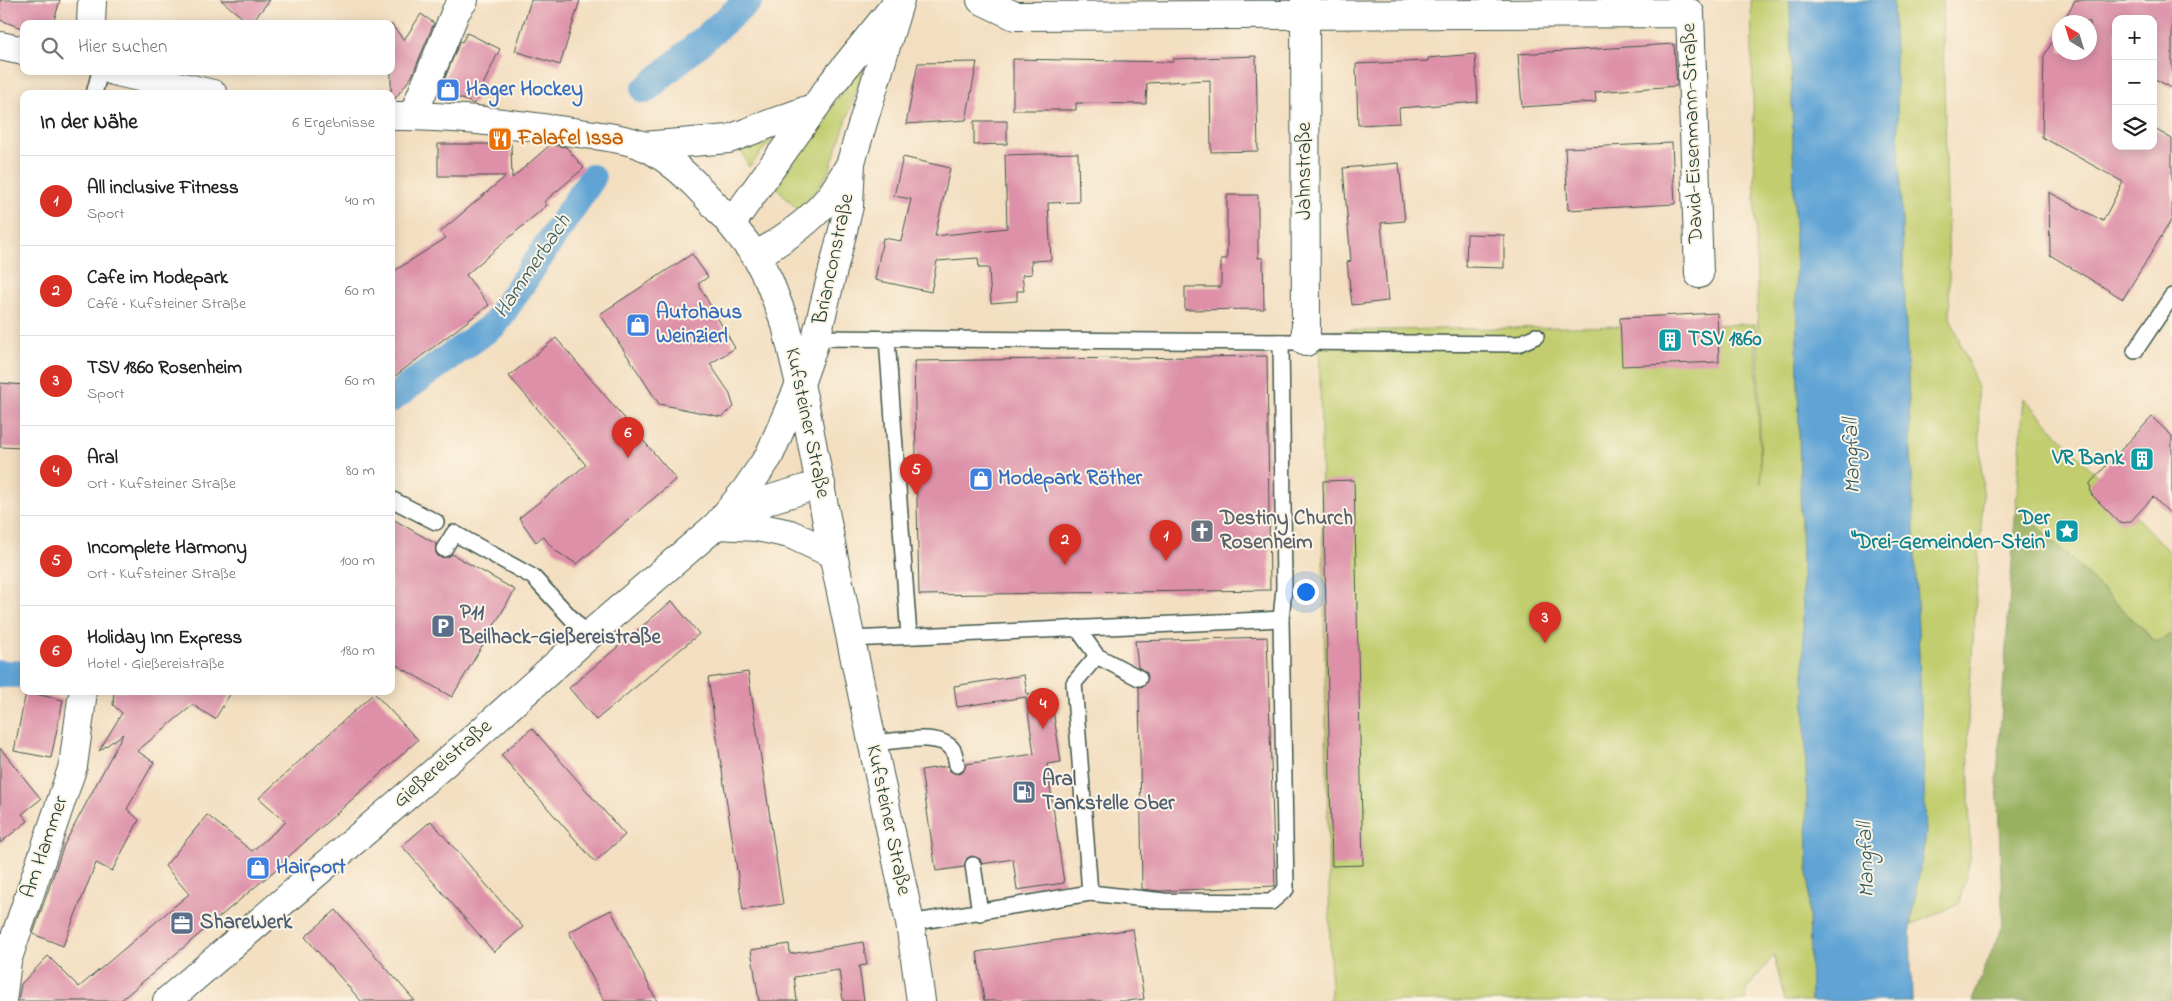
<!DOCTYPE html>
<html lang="de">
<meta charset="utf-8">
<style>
:root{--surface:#fff;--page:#f2f2f2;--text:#202124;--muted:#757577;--line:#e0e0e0;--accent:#d93025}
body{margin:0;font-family:"Indie Flower",sans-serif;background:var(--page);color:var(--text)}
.controls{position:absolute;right:15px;top:15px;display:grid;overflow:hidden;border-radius:10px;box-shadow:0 2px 12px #0003}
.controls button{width:45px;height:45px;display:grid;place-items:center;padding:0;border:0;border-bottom:1px solid var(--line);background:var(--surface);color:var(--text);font:25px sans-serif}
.compass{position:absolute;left:2052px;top:15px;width:45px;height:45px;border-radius:50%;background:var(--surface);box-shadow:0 2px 12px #0003;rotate:322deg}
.you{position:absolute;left:1305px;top:591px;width:18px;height:18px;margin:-12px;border:4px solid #fff;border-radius:50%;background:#1a73e8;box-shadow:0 0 0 8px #1a73e833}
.badge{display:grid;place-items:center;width:32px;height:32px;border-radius:50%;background:var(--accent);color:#fff;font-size:16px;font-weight:700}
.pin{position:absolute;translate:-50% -41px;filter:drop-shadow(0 1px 2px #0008)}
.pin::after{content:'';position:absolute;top:26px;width:18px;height:15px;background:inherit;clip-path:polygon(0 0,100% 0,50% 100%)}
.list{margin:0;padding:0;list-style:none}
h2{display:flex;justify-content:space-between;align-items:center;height:65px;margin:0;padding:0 20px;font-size:21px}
h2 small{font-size:16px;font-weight:400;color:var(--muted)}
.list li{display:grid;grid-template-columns:32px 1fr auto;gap:15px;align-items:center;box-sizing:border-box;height:90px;padding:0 20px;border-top:1px solid var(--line)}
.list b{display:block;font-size:19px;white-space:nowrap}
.list p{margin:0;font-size:16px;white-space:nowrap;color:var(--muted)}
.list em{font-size:16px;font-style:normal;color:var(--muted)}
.icon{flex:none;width:28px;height:28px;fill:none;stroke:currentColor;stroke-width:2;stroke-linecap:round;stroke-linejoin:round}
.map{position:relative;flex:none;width:2172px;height:1001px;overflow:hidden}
.search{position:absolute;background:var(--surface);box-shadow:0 2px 12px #0003;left:20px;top:20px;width:375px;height:55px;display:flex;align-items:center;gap:12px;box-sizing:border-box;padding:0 18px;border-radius:10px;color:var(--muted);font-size:19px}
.panel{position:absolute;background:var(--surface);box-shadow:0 2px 12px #0003;left:20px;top:90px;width:375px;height:605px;border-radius:10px}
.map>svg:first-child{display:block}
.green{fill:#c1cd6e;stroke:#708551}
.forest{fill:#98b061;stroke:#5c764a}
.water{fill:#61a4d5;stroke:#407084}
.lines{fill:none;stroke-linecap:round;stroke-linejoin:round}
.canal{stroke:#61a4d5;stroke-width:28}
.building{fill:#dd90a8}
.lane-casing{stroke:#3f5549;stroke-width:18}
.street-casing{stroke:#3f5549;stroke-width:30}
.secondary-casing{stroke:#3f5549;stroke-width:30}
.lane{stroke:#fff;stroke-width:15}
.street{stroke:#fff;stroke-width:28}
.secondary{stroke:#fff;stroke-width:28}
.labels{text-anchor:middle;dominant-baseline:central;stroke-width:4;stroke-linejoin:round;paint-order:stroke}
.shop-label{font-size:21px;font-weight:bold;fill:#366cbe;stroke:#fcf5e5;text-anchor:start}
.street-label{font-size:21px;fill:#1f3d34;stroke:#fcf5e5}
.food-label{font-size:21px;font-weight:bold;fill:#c56008;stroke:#fcf5e5;text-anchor:start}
.culture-label{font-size:21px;font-weight:bold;fill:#0d838f;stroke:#fcf5e5;text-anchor:end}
.worship-label{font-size:21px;font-weight:bold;fill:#5b616d;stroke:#fcf5e5;text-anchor:start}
.service-label{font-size:21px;font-weight:bold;fill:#4e5e75;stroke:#fcf5e5;text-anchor:start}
.water-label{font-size:22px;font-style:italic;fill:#335c64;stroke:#fcf5e5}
</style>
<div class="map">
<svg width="2172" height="1001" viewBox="0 0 2172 1001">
<rect width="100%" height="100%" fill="#fcf5e5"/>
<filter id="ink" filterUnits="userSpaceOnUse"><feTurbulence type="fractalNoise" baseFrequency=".02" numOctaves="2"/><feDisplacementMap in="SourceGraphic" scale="10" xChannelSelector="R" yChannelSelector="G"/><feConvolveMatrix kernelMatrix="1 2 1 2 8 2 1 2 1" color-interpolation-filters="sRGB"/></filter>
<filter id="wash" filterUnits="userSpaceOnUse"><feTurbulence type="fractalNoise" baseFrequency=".0096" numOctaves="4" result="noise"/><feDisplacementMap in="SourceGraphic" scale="20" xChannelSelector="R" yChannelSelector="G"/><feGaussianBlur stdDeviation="1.12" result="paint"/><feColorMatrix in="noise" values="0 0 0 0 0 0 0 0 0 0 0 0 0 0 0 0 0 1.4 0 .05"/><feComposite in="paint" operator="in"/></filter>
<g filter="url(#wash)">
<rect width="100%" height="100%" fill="#f3dec0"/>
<g class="green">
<polygon points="1751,0 1790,0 1811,1001 1785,1001 1774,955 1746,990 1747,1001 1331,1001 1319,331 1755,324 1761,484"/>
<polygon points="1893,0 1942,0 1950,317 1977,385 1983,498 1968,714 1970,860 1959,904 1910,926 1926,834"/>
<polygon points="859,67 864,69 829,171 817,190 797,209 776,187"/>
<polygon points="770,133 773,138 749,167 739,146"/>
<polygon points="2024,398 2172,555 2172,634 2156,642 2016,505"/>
</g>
<polygon class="forest" points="2016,505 2155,642 2172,634 2172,1001 1972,1001 2003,923 1997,776"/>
<polygon class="water" points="1790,0 1893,0 1926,834 1910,926 1912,1001 1811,1001"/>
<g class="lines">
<g class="canal">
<polyline points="645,90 749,0"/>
<polyline points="391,399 495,324 592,178"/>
<polyline points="0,674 24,674"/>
</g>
</g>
<g id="blocks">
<g class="building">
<polygon points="0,0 60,0 53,24 24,24 24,29 0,20"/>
<polygon points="221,0 270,0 250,24"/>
<polygon points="531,0 580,0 560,65 515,51"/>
<polygon points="2075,0 2172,0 2172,88 2153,78 2153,19 2116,19 2116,146 2153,146 2153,128 2172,139 2172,219 2123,299 2050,255 2049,192 2103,221 2123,182 2042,137 2044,56 2060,28 2060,52 2090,52 2090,22 2063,22"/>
<polygon points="421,14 434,23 412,76 394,100 391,100 391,24 404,40"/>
<polygon points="467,33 500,49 474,104 440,90 460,41 462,42"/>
<polygon points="1674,44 1677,86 1595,92 1596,102 1522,107 1518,54"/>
<polygon points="1475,54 1478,102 1399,108 1400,123 1358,125 1356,64 1428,61 1428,58"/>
<polygon points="1256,56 1258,151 1211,152 1210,80 1147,83 1146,104 1076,103 1076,110 1013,110 1013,59 1173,62 1173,59"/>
<polygon points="977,62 966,120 906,124 918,63"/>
<polygon points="974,121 1007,121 1007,144 974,145"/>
<polygon points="1672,143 1675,204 1568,210 1565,148"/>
<polygon points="438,144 511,144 512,178 550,145 566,147 584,168 544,202 547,205 466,275 489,305 391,379 391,273 446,238 440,232 506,176 438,176"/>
<polygon points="1078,153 1079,202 1048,203 1051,260 1031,261 1032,274 1022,275 1024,291 1017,291 1017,301 991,303 989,268 979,268 978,258 937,261 931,292 875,280 883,238 901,241 911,199 894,196 903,157 950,168 935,236 1007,228 1005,155"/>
<polygon points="1399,163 1405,221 1381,223 1388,301 1352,305 1347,262 1351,261 1343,168"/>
<polygon points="1227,195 1258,195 1258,258 1263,258 1264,309 1185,310 1185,287 1221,287 1221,259 1227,259"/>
<polygon points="1467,234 1504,235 1504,268 1466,267"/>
<polygon points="692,254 708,277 698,284 735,348 710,364 729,392 734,407 722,417 659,404 600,314"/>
<polygon points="1717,313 1719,362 1622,366 1620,318"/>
<polygon points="556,338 676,479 577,564 554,550 543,536 536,542 519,518 586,465 509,376"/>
<polygon points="1267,356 1270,590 919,595 914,361"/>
<polygon points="0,383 24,385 24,448 0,447"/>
<polygon points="2152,417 2172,436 2172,515 2153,497 2130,522 2120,523 2091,494 2090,483"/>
<polygon points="1354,480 1363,865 1332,866 1323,481"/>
<polygon points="391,518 436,544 436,553 439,557 448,557 452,554 515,590 452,697 391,662"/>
<polygon points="672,601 699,634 596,720 569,688"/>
<polygon points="1267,637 1275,886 1159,891 1142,889 1139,687 1144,686 1148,678 1147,673 1138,667 1135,641"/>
<polygon points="748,672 783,904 743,910 708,678"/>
<polygon points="1024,675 1027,694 1050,690 1061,762 1047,764 1064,883 1017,890 1013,859 982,864 980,859 972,856 967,858 964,867 936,871 921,770 948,766 950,771 958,774 963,772 966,764 1034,754 1026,697 957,707 954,686"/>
<polygon points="114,691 232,691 215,719 193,705 137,751 154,762 127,809 139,820 112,871 96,863 63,946 33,934 64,845 123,734 99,751 122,713 113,705"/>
<polygon points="26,692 63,700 51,758 14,751"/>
<polygon points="374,693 418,740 286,859 287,860 120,1001 18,1001 21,984 48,956 79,987 189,894 165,866 207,815 252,851 286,822 259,798"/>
<polygon points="532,728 625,835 595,862 501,755"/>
<polygon points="0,748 41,799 22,814 28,821 0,843"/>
<polygon points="431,821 523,927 494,952 402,846"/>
<polygon points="336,910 386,968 415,1001 361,1001 305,937"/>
<polygon points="611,910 638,964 657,1001 604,1001 596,985 569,932"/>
<polygon points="1133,929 1144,999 1127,1001 984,1001 977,952"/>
<polygon points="863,942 867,965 859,966 864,1001 843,1001 839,970 794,977 797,1001 759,1001 751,950 789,944 790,954"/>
</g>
</g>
</g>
<g filter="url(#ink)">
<use href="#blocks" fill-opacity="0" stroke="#3f5549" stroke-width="1"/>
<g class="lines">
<g class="lane-casing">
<g id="lane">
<polyline points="94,94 100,71"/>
<polyline points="816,338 1518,344 1536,336"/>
<polyline points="887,339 909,636"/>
<polyline points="2135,351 2172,296"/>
<polyline points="391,499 436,522"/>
<polyline points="444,549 454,533 533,577 588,636"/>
<polyline points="1077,628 1097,656 1074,683 1090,893"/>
<polyline points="851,639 1281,619 1284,588 1281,342"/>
<polyline points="1097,656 1139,678"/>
<path d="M872,743C892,742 941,731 953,750C955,754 956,760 957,765"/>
<polyline points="973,865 980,913"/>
<polyline points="910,923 1090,893 1164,901 1271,902 1286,889 1281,619"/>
</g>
</g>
<g class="street-casing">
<g id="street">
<polyline points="981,0 1015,16 1690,13 1699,274"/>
<polyline points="1305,0 1306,342"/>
<polyline points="91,24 92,0"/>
<polyline points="0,46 24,51"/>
<polyline points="113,71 213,94"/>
<polyline points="413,115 456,11 464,0"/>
<path d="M391,116C453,115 512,124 573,132C596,136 622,137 644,146C679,163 706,195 731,224"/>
<polyline points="643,146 729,139 815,107"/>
<polyline points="2,1001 7,961 73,766 82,699"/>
</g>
</g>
<g class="secondary-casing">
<g id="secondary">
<polyline points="892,9 833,82 731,224 756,256 769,281 786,325 805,406 833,554 910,923 921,1001"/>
<path d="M756,256C783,239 809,223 829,198C837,188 843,176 850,165"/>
<polyline points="727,520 771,499 821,484"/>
<polyline points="717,525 757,527 790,534 833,554"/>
<polyline points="167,1001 473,739 588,636 717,525 745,491 769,456 800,384 816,338 849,206 851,162 900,0"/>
</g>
</g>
<use href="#lane" class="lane"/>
<use href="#street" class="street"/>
<use href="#secondary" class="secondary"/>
</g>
</g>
<defs>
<g id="shop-square" transform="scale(1.25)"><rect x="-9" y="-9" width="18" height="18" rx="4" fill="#3f7fe0" stroke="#fcf5e5"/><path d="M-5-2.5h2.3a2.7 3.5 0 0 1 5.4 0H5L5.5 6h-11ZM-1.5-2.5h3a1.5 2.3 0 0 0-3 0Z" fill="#fff"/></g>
<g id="restaurant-square" transform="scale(1.25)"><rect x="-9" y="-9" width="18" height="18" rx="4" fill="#e8710a" stroke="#fcf5e5"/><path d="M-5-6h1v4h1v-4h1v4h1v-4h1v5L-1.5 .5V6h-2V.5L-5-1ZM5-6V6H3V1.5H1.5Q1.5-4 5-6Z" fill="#fff"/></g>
<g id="building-square" transform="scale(1.25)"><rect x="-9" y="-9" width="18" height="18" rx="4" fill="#0f9aa8" stroke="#fcf5e5"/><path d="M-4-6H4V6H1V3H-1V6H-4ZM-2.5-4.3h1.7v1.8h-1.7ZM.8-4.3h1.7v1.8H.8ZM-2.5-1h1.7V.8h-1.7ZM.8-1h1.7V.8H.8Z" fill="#fff"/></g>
<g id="church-square" transform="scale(1.25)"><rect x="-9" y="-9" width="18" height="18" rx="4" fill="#6b7280" stroke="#fcf5e5"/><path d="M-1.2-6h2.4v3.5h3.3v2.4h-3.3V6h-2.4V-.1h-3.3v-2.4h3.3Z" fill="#fff"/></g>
<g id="sight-square" transform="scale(1.25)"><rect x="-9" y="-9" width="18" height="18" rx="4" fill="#0f9aa8" stroke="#fcf5e5"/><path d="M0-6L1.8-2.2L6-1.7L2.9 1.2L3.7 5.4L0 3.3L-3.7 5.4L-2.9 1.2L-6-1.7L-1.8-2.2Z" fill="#fff"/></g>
<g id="parking-square" transform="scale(1.25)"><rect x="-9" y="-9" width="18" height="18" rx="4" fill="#5c6f8a" stroke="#fcf5e5"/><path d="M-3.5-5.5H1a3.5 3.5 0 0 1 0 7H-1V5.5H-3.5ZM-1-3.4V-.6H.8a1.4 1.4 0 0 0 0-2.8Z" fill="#fff"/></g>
<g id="fuel-square" transform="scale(1.25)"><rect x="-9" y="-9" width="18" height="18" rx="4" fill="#5c6f8a" stroke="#fcf5e5"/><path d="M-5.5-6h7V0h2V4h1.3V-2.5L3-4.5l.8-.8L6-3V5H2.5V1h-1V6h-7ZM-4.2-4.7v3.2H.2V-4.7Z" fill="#fff"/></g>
<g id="office-square" transform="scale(1.25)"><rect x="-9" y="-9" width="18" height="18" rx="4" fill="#5c6f8a" stroke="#fcf5e5"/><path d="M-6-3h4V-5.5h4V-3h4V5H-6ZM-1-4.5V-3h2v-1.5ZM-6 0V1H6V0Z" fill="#fff"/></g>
</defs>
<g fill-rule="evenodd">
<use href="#shop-square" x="448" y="90"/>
<use href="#restaurant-square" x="500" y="139"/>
<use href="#shop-square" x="638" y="325"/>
<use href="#building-square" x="1670" y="340"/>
<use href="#building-square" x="2142" y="459"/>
<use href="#shop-square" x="981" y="479"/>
<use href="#church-square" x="1202" y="531"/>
<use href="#sight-square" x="2067" y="531"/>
<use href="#parking-square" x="443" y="626"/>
<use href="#fuel-square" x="1024" y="792"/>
<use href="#shop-square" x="258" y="868"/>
<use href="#office-square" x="182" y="923"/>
</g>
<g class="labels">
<g class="shop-label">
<text x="466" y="90">Hager Hockey</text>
<text x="656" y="313">Autohaus<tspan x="656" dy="24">Weinzierl</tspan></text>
<text x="998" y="479">Modepark Röther</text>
<text x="276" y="868">Hairport</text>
</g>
<g class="street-label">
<text transform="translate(1693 133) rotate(-92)">David-Eisenmann-Straße</text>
<text transform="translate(1305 171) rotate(-90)">Jahnstraße</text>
<text transform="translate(834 259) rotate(-78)">Brianconstraße</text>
<text transform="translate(807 423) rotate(78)">Kufsteiner Straße</text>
<text transform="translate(443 764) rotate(-41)">Gießereistraße</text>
<text transform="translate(888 820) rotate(78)">Kufsteiner Straße</text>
<text transform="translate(45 847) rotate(-71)">Am Hammer</text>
</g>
<g class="food-label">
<text x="518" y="139">Falafel Issa</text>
</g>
<g class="culture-label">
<text x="1688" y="340" text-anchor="start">TSV 1860</text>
<text x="2124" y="459">VR Bank</text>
<text x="2050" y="519">Der<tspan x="2050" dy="24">"Drei-Gemeinden-Stein"</tspan></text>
</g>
<g class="worship-label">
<text x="1220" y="519">Destiny Church<tspan x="1220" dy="24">Rosenheim</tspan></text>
</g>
<g class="service-label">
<text x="460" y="614">P11<tspan x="460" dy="24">Beilhack-Gießereistraße</tspan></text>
<text x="1042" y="780">Aral<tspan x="1042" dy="24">Tankstelle Ober</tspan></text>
<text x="200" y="923">ShareWerk</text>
</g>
<g class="water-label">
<text transform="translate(533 267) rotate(-56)">Hammerbach</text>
<text transform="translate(1853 456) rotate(-92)">Mangfall</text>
<text transform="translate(1867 860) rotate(-92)">Mangfall</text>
</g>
</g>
</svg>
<div class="controls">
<button>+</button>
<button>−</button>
<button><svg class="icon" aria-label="layers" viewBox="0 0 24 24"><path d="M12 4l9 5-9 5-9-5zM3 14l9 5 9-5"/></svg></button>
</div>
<svg class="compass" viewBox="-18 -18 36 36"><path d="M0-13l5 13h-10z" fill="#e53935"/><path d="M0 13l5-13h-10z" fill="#757577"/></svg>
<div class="you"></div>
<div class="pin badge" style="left:1166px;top:561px">1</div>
<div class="pin badge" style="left:1065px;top:565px">2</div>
<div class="pin badge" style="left:1545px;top:643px">3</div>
<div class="pin badge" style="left:1043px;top:729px">4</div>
<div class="pin badge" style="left:916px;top:495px">5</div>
<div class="pin badge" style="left:628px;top:458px">6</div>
<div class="search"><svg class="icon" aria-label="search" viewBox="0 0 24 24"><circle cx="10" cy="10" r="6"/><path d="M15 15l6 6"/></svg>Hier suchen</div>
<section class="panel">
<h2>In der Nähe<small>6 Ergebnisse</small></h2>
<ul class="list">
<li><span class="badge">1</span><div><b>All inclusive Fitness</b><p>Sport</p></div><em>40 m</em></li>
<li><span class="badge">2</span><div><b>Cafe im Modepark</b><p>Café · Kufsteiner Straße</p></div><em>60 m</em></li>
<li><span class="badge">3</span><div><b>TSV 1860 Rosenheim</b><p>Sport</p></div><em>60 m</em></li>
<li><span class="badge">4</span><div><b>Aral</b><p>Ort · Kufsteiner Straße</p></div><em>80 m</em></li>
<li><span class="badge">5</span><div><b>Incomplete Harmony</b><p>Ort · Kufsteiner Straße</p></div><em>100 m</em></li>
<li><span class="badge">6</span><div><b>Holiday Inn Express</b><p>Hotel · Gießereistraße</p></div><em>180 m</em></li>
</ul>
</section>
</div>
